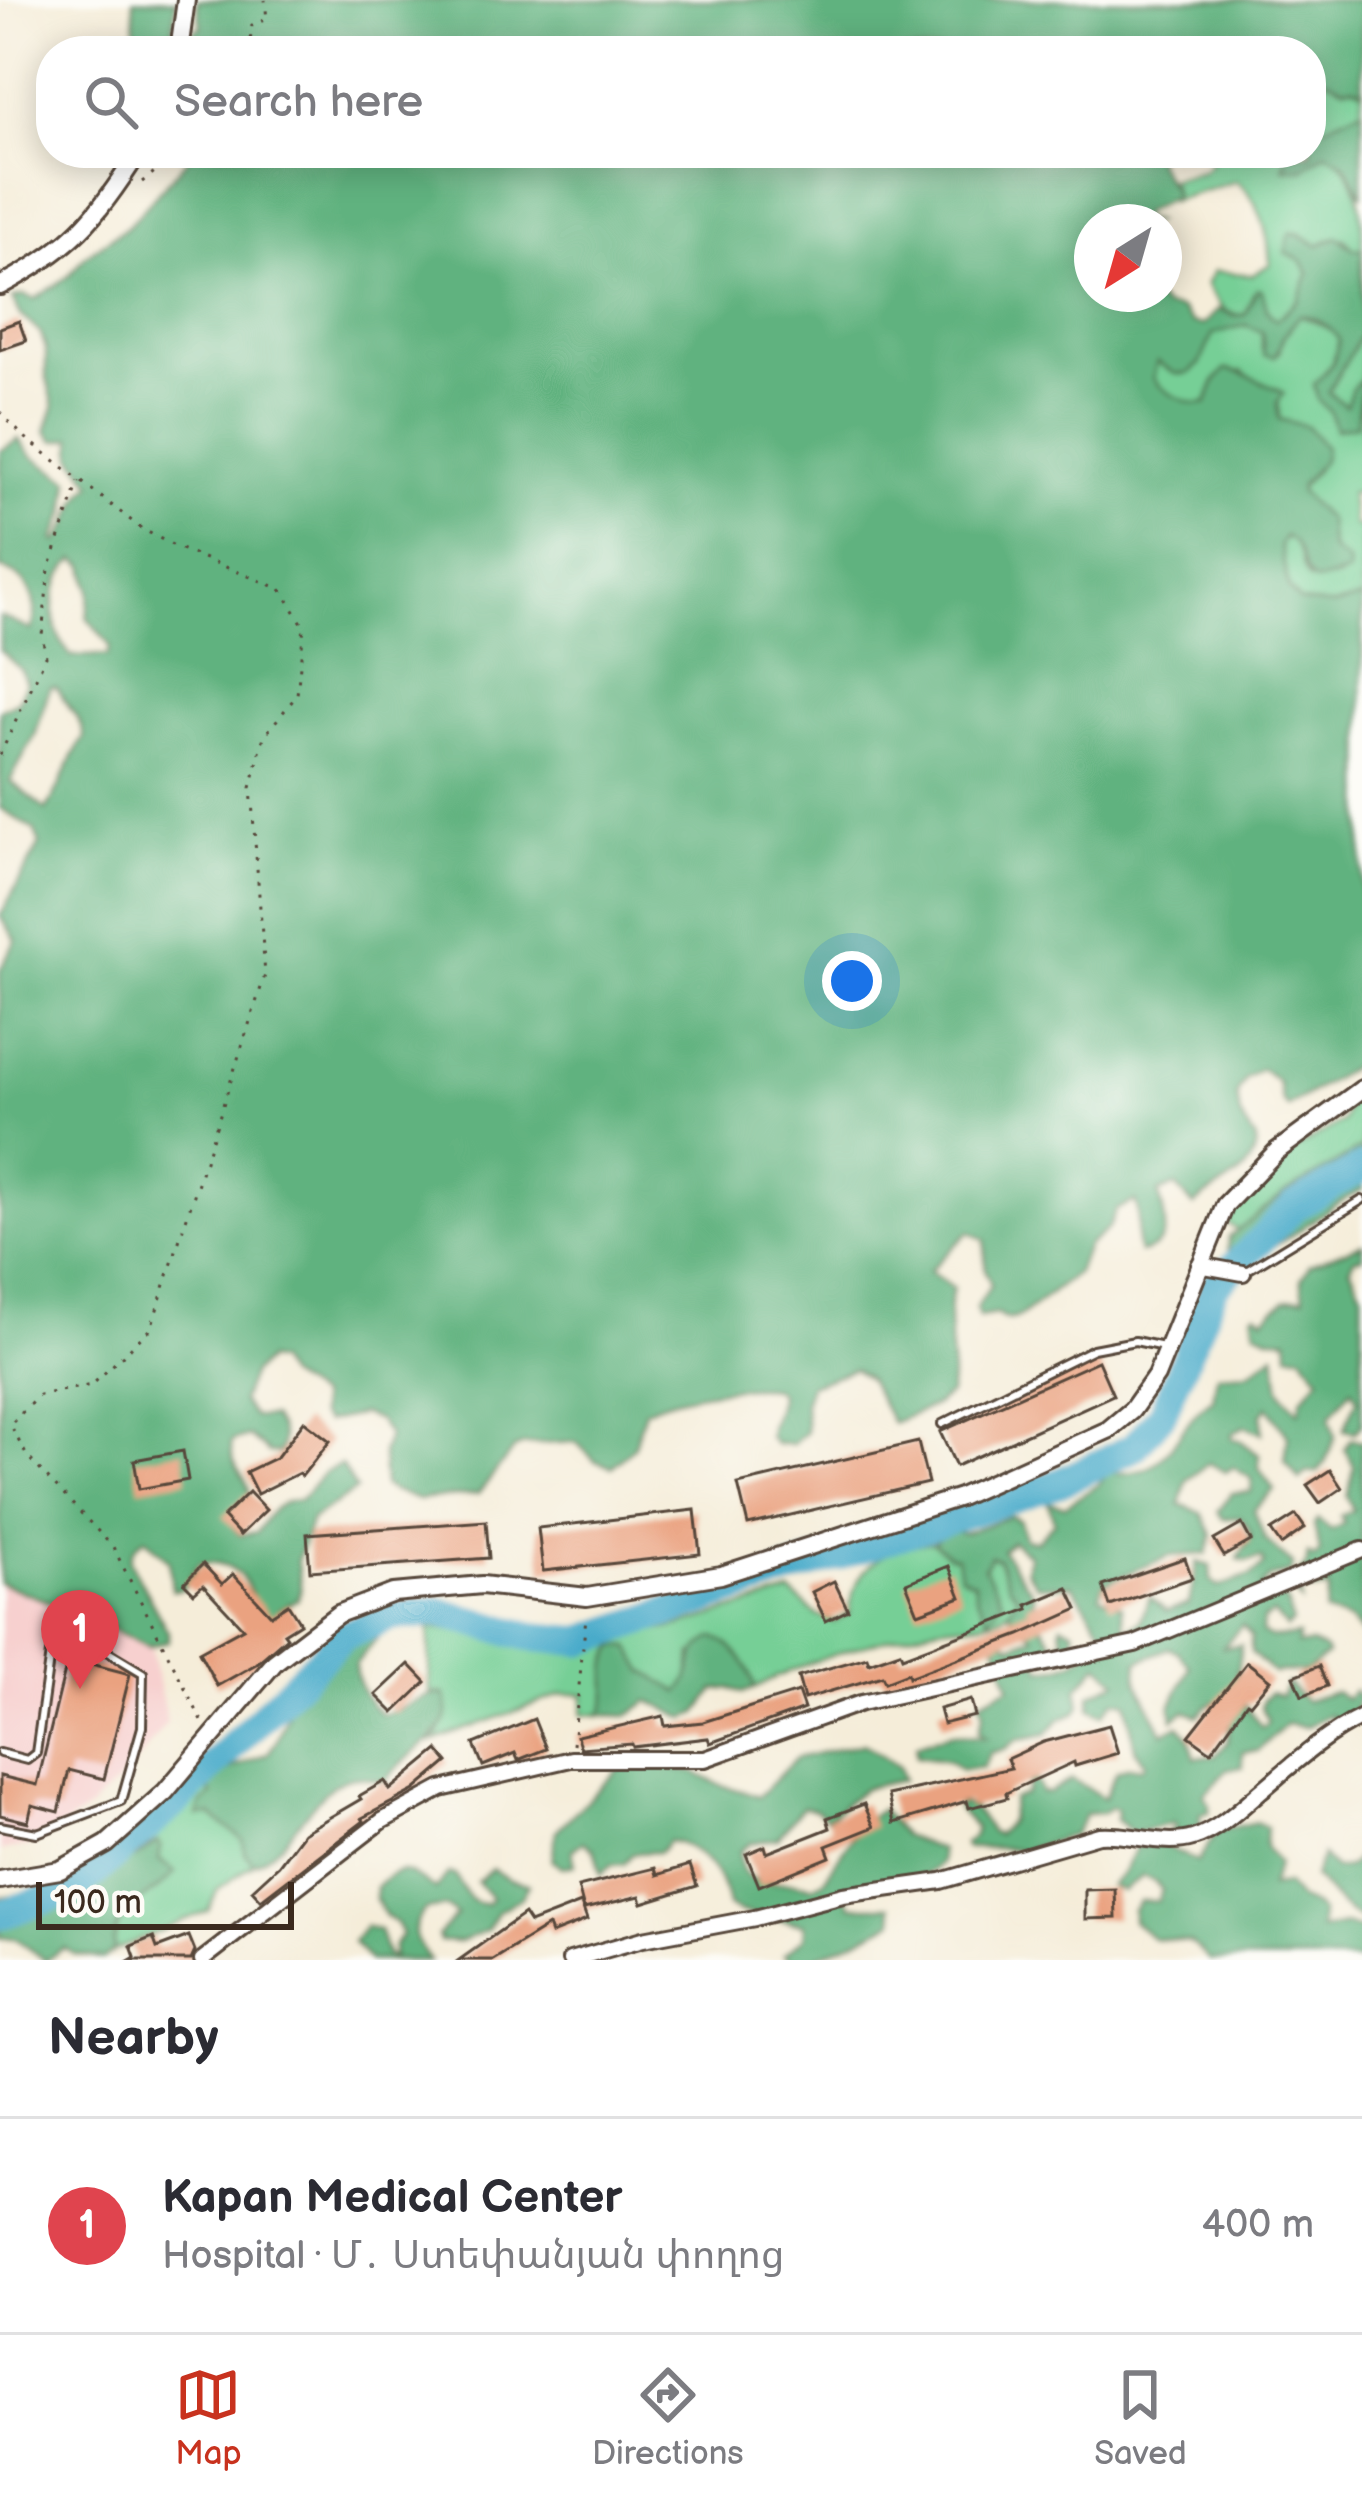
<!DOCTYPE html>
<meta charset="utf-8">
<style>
:root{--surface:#fff;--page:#f7f7f7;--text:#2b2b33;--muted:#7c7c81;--line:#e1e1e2;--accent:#c8321e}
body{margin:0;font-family:"Balsamiq Sans","Noto Sans Armenian",sans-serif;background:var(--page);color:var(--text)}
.compass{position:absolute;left:1074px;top:204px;width:108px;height:108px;border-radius:50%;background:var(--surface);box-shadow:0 6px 30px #0003;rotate:217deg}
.scale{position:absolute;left:36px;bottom:30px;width:258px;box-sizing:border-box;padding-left:12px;border:6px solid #3b2a1e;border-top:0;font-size:33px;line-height:42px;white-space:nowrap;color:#3b2a1e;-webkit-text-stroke:9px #fdfcf7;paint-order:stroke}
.you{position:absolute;left:852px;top:981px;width:42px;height:42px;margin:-30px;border:9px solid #fff;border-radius:50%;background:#1a73e8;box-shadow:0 0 0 18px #1a73e833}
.badge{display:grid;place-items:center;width:78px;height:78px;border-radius:50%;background:var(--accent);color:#fff;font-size:39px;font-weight:700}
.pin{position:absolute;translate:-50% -99px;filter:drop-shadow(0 3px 6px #0008)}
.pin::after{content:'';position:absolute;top:63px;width:42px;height:36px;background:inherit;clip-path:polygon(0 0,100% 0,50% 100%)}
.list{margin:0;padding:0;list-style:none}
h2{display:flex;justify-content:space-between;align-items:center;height:156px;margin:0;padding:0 48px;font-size:51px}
h2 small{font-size:39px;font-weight:400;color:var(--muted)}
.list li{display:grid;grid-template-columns:78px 1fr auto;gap:36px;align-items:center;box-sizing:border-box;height:216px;padding:0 48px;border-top:3px solid var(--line)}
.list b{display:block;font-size:45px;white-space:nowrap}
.list p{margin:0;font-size:39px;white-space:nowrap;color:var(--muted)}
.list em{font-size:39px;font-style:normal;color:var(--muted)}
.icon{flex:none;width:66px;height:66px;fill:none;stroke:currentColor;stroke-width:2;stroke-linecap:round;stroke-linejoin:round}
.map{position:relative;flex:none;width:1362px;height:1960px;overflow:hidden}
.search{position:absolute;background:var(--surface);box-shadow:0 6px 30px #0003;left:36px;right:36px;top:36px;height:132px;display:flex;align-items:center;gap:30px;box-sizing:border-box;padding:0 42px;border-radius:48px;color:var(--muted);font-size:45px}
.sheet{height:372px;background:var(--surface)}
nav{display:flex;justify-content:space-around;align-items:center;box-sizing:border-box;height:168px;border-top:3px solid var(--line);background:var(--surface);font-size:33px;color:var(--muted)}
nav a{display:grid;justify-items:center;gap:6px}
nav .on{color:var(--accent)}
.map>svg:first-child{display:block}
.built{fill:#f7d0cf}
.green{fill:#76cf96;stroke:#587c5a;stroke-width:3}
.forest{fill:#60b27f;stroke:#4e6e4e;stroke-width:3;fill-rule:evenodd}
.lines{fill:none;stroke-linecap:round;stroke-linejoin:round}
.river{stroke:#4aabca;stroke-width:30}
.building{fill:#eaa280}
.service-casing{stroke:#57473a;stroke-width:12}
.minor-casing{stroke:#57473a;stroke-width:20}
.tertiary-casing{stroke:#57473a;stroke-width:22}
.path{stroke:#57473a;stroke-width:3;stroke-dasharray:3 9;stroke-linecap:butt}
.service{stroke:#fff;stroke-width:6}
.minor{stroke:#fff;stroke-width:14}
.tertiary{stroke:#fff;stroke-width:16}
</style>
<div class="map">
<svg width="1362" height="1960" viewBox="0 0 1362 1960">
<rect width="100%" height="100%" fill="#fdfcf7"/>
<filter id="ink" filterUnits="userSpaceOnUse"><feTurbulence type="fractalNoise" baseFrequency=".00833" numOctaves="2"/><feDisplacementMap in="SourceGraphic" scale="24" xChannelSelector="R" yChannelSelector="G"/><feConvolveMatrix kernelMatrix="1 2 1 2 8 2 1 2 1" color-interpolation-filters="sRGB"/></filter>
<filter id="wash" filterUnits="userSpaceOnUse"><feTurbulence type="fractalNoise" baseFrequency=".004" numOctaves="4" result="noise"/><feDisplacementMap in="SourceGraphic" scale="48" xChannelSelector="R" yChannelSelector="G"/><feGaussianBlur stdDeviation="2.7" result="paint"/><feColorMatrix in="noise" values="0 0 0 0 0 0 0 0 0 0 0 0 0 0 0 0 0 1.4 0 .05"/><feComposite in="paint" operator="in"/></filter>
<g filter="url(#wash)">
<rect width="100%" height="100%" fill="#f5edd9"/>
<polygon class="built" points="0,1574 148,1635 167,1722 132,1768 89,1809 32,1846 0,1851"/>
<g class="green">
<path d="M1311,65C1323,85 1344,81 1362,90L1361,110L1311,132Z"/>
<path d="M1325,152C1362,168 1362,212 1362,249H1353L1345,239L1333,238L1318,245L1299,233L1301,260L1309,273L1298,300L1276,320L1253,294L1245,315C1223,316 1217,302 1206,285L1214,271L1253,275L1270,264C1269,235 1260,198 1236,181L1171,201L1174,196L1170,179L1202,171L1212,162L1204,153H1288L1284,167L1302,169Z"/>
<path d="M1300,315L1332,330L1339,340C1331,373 1326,395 1335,429L1356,425L1362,394V494L1350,493L1354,526L1362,527V598L1334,606L1300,602L1289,589L1280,545L1286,536C1305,546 1297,566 1310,580L1339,578L1324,516L1300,492V487L1317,469L1307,427L1279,419L1278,389L1255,382L1242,371L1215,382L1207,403C1190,406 1163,393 1153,378L1156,362L1187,374L1200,364L1213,334C1227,328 1251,320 1262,332V350L1279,353L1283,337Z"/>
<polygon points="1362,333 1362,379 1352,389 1346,406 1328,392"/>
<path d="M1362,1085V1148L1283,1195L1239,1231L1227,1223C1235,1175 1305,1146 1343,1121L1350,1091Z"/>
<path d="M933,1542L948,1555L957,1557L964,1577L975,1583L976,1596L990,1618C1008,1588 991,1594 984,1568L990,1556L998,1559L1009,1586L1019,1596C1010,1609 1008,1614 994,1619C977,1625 957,1622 939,1626C875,1641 813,1657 755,1688L751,1675L693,1654L688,1682L680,1693L644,1671L616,1646C598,1668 615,1688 601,1715L583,1714L584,1694H563L428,1743L440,1733L444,1694L430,1693L429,1628L582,1641L672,1628L791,1593L817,1615L834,1622L850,1613C851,1565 889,1546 933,1542Z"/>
<path d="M208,1786L212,1795L211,1815L244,1840L245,1854L254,1863L218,1889L208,1910L114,1951C112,1904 149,1903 175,1872L159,1860L150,1844L142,1855L128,1857Z"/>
</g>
<g class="forest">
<polygon points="133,0 176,0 171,51 137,51"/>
<polygon points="197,0 1362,0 1362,90 1353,86 1343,87 1316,73 1311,51 1303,51 1283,36 1281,51 187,51 194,30 201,27"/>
<polygon points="1362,109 1362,196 1345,164 1326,152 1302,169 1284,168 1288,153 1311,153 1311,132"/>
<path d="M193,153H1154C1156,169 1170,180 1174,196L1141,214L1142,220L1156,222H1092V294H1150L1165,307L1181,309L1192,323L1203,325L1219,309L1234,316L1245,315L1257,289L1262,290L1268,312L1276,320L1298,300L1309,273L1301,260L1286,253L1288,236L1292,232L1318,245L1338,237L1354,249H1362V333L1328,392L1346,406L1352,389L1362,379L1356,425L1335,429L1330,411L1318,401L1314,384L1333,363L1339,340C1333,328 1313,315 1300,315L1283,337L1275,357L1264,355L1262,332L1246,325L1213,334L1200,364L1187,374H1176L1157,362L1153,378C1163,393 1190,406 1207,403L1215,382L1226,369C1237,368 1271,387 1284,393L1277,403L1279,419L1307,426L1325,448L1323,460L1300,486V492L1328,520L1330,549L1348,562L1349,573L1316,582C1297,570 1306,547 1285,536L1280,545L1289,589L1300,602L1334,606L1362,598V1061L1288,1107L1282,1101L1278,1082L1261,1069L1246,1078L1237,1094L1240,1116L1256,1140C1257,1178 1217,1183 1194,1206L1175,1186L1158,1193C1167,1219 1173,1247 1139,1253C1132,1235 1143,1218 1135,1201L1116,1210L1109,1228L1087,1246L1077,1273L1021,1316C1011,1320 1005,1321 997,1314L979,1317L976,1308L991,1285L985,1269V1240L969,1232L929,1271L953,1288C943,1322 957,1359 949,1394L936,1405L892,1423L868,1379L854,1369L810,1385L804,1403L806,1432L793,1444H775L769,1437C769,1421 778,1411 779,1394L773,1388C743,1384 671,1396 645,1410L634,1446L612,1467L595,1461L576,1442L524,1445L514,1449L478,1494L418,1500L384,1487L382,1453L388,1436L378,1420L362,1414L325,1422L319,1416L318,1397L286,1377L276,1362L267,1360L252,1373L241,1401L253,1417H271C281,1429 285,1438 279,1453H269L249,1436L232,1441C227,1465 247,1473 250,1494L234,1518V1528L240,1535L257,1532C269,1513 276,1500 300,1500L324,1473L341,1465L356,1490L311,1520L297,1561L301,1590L298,1599L281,1608L262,1628C252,1592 245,1558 199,1563L182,1589L172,1590L169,1561L145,1538C136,1545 131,1549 130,1561L168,1632V1641L148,1647L80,1614L0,1583V970L16,940L0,916L40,844L34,830L0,808V710L18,701L26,683L21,670L0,650V616L31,630C42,606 28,573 0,569V451L19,439L32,456L70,480L66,513L54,540L57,542C74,524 73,498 93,484L73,456V438L55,441L46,431L54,407L46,374V349L41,334L20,314L13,298L24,295L35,299L70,275L86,255L128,226ZM75,559L85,566L90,591L87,617L110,646L108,655L71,656C47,626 48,586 75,559ZM50,687H56C65,705 82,718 84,738C67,761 62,788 46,810L10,781L35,736Z"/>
<path d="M1362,1148V1190C1320,1210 1297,1239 1251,1256L1228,1249L1229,1237L1283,1195Z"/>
<path d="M1362,1244V1257L1354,1258L1350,1267L1362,1292V1424L1355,1432L1344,1430L1357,1399L1352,1388L1330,1416L1335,1437L1325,1463L1318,1472L1306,1473L1300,1480L1285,1461L1288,1436L1268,1407L1262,1414V1434L1245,1426L1232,1434L1233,1439L1240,1440L1259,1455V1468L1274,1490L1254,1510L1265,1539L1293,1565L1290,1573L1270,1578L1262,1586L1287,1601L1292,1623L1286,1628L1274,1614L1263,1620L1262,1633L1271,1638L1298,1636L1297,1645L1311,1644L1325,1650L1327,1655L1307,1671L1273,1673L1251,1652V1636L1242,1625L1223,1647L1241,1645C1234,1701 1227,1678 1262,1727L1268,1721L1261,1707L1263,1699L1270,1693L1281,1696L1287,1683L1305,1701L1335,1692L1346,1699L1354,1690L1360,1698C1354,1711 1347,1724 1334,1729L1330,1714L1305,1727L1286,1724L1258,1751L1243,1752V1767L1228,1769L1204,1795L1210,1805L1209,1812L1200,1814V1825L1185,1835L1167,1834L1176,1827L1174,1823L1134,1833L1116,1820L1117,1810L1111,1807L1103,1813L1086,1814L1074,1834L1022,1851C1011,1846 980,1848 965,1848L963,1844L974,1836L975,1828L957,1808L958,1802L972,1807L991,1833L997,1835L1009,1821L1013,1799L1026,1794L1031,1780H1036L1041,1793H1049L1072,1779L1104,1798L1117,1771L1129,1766L1142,1768L1146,1763L1135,1749L1127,1702L1115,1700L1104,1714L1091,1708V1694L1118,1681L1099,1664L1078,1688L1081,1705L1077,1712L1060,1719L1047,1734L1017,1740L1005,1749L990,1753L983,1767L961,1770L949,1761L916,1756V1745L952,1733L986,1737L979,1731L984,1711L980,1701L1010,1686L996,1644L1004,1639L1012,1645L1034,1636L1008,1611L1018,1596L1009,1586L998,1559L990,1556L984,1568L1002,1600L989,1619L976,1596L974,1582L960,1575L957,1557L950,1556L933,1542L949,1529L964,1533L1011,1516L1020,1521L1024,1539L1036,1541L1054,1522L1048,1502L1065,1506L1098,1485L1108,1472C1176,1481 1169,1426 1213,1399L1217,1374L1249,1372L1275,1353L1280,1389L1299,1412L1302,1398L1320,1377L1302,1354L1289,1353L1288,1338L1270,1337L1256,1330L1253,1314L1256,1312L1264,1318L1285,1300L1304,1297L1301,1279L1310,1264ZM1209,1463L1226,1472L1233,1467L1252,1479L1251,1492L1232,1493L1218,1512L1223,1519L1240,1517C1261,1541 1247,1538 1238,1559L1247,1561L1261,1558L1265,1564L1251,1576L1218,1587L1211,1580L1210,1566L1197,1562L1189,1604L1167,1611L1150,1597L1140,1621L1125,1630L1122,1606L1100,1596L1103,1584L1169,1556L1207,1554L1212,1535L1202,1513L1180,1504L1187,1480ZM1012,1541L1029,1555L1026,1569L1036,1585H1072L1104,1632L1119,1643L1093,1645C1082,1661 1061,1668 1042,1669L1038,1661L1073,1648L1075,1630L1062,1624L1060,1629L1064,1638L1054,1644C1045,1625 1030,1618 1034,1595L1002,1550ZM1169,1648L1178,1652L1190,1666L1171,1706L1173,1719L1185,1711L1198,1716L1208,1705L1222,1699L1232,1709L1228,1742L1215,1756L1195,1758L1189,1736L1179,1725L1163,1733L1137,1680L1138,1662Z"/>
<polygon points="1351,1439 1362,1441 1362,1635 1350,1621 1325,1613 1329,1589 1308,1591 1300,1587 1301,1601 1289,1586 1306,1565 1308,1554 1314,1558 1320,1552 1314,1525 1318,1519 1331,1530 1344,1523 1340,1516 1353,1510 1347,1497 1354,1466 1345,1449"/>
<path d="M356,1621L382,1632L355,1665C357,1685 365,1702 382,1714C405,1713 420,1693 444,1694C456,1724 435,1735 415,1752C404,1760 394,1771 385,1781C375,1781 365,1776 356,1777C314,1780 294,1849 254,1863L245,1854L243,1840L211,1815L198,1816L202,1803L212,1795L208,1786L215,1775L268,1753L276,1742L300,1679Z"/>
<path d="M714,1637C734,1644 750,1667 755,1688L743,1693L730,1688L715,1690L698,1713L685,1718L649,1701L627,1716L601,1715C615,1688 598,1668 616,1646L630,1647L644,1671L680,1692C698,1671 685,1653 714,1637Z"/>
<path d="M864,1743L899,1767L903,1780L864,1788L827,1818L816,1810L802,1807L778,1838L751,1843L740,1851C737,1898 785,1875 812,1886L824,1880C841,1856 854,1824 881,1809L902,1835L940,1850V1863C900,1904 878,1865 843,1891L851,1906H891L894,1920C885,1928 814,1959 802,1960C791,1960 793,1960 784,1954L804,1938L805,1924L739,1912L728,1906C724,1876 699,1845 669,1841L659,1852L633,1853L624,1864L611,1865L601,1874L594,1849L583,1842L572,1850L575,1864L562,1867L552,1860L556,1831L626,1762L694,1772L718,1784L759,1796L796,1758Z"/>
<polygon points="1256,1822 1266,1827 1265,1847 1278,1863 1270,1887 1287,1885 1299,1900 1316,1907 1321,1912 1320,1930 1344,1925 1362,1929 1362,1960 1209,1960 1190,1942 1152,1938 1133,1922 1133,1910 1140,1901 1158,1901 1162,1890 1154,1881 1143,1876 1123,1891 1110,1886 1122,1874 1137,1846 1163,1845 1198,1862 1217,1831"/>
<path d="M157,1842L161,1847L159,1860L175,1872C150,1903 111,1904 114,1951L104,1959L76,1955L64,1948L45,1960L15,1938H0V1897C32,1895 57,1883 90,1887L114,1860L136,1858Z"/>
<path d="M1362,1853V1919C1338,1911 1332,1892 1313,1877L1322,1856L1335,1869L1348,1867Z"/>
<path d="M492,1869L510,1880L529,1884L522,1897L497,1912L486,1930L460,1942L440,1941L438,1935L457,1915L446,1907L425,1910C407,1930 415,1943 430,1960H369L353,1942L365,1926L379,1930L387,1955L393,1957L394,1945L402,1934L396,1923L385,1916L375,1898L376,1887C404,1859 411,1876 436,1889L448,1874L455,1875C466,1891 466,1904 487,1904L491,1898L477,1882Z"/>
</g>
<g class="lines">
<polyline class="river" points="0,1915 75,1889 173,1805 344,1635 392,1616 438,1612 532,1637 581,1641 1061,1482 1134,1447 1162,1414 1215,1285 1294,1207 1362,1168"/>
</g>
<g id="blocks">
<g class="building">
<polygon points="19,321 26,341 0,350 0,328"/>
<polygon points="1098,1361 1113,1395 956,1466 940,1432"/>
<polygon points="304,1421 330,1441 302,1476 299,1473 257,1494 246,1472 277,1457"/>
<polygon points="918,1442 928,1483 748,1525 738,1484"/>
<polygon points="183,1451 188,1480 139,1489 134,1460"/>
<polygon points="1330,1470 1342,1488 1320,1503 1307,1485"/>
<polygon points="249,1492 266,1510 240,1535 223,1517"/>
<polygon points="695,1510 700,1554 543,1571 538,1528"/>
<polygon points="1296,1515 1305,1528 1281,1545 1271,1531"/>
<polygon points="486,1521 489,1558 310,1571 307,1534"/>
<polygon points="1242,1524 1251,1541 1224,1556 1214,1540"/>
<polygon points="1185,1558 1192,1578 1110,1606 1103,1586"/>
<polygon points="203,1564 222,1584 233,1574 271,1615 288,1604 300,1623 284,1633 287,1637 256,1664 217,1686 199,1652 243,1628 203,1585 194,1593 184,1583"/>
<polygon points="949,1566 961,1597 918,1613 906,1583"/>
<polygon points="834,1581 848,1610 826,1621 812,1592"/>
<polygon points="1068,1588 1078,1609 1020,1635 909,1677 908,1673 885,1682 882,1676 804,1699 798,1677 867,1657 869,1663 900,1652 902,1657 1029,1609 1027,1605"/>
<polygon points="68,1658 130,1674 104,1779 69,1770 59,1812 32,1805 28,1822 0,1815 0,1776 37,1785"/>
<polygon points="1247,1662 1270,1680 1250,1704 1247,1702 1211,1752 1189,1736"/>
<polygon points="409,1664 426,1682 394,1713 376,1695"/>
<polygon points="1319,1666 1327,1686 1302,1696 1294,1676"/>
<polygon points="798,1692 804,1709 710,1743 708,1738 633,1747 632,1744 580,1748 577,1736 663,1716 665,1726 703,1722"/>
<polygon points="971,1700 975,1716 943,1724 939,1709"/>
<polygon points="534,1719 546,1749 518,1760 515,1753 483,1766 474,1744"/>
<polygon points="1109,1725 1118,1753 1075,1766 1074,1762 1006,1793 1007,1798 969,1808 967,1801 894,1823 888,1795 1011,1768 1007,1759 1044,1742"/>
<polygon points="438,1750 448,1762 415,1790 362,1818 364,1821 261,1900 252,1890 279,1865 303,1833 361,1799 359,1796 385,1781 390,1790"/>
<polygon points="864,1804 874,1827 826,1846 830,1857 759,1886 746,1854 765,1846 767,1853 830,1828 827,1818"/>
<polygon points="690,1865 697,1886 642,1903 640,1896 584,1909 578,1887 655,1868 657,1875"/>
<polygon points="1115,1889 1116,1918 1085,1919 1085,1890"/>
<polygon points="581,1903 587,1920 551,1934 548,1926 493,1960 459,1960 524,1914 530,1923"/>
<polygon points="189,1936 195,1951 191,1960 130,1960 135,1957 131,1946 153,1937 157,1948"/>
</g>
</g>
</g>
<g filter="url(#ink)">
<use href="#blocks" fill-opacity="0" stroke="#57473a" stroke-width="3"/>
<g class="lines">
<g class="service-casing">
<g id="service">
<polyline points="1246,1271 1362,1200"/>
<polyline points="942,1424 1093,1349 1135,1341 1164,1347"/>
<polyline points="0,1753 27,1760 36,1753 50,1653 61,1637 85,1638 143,1673 142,1727 121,1801 37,1833 0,1826"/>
</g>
</g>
<g class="minor-casing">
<g id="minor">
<polyline points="1199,1265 1243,1273"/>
<polyline points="202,1960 382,1821 441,1789 571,1759 705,1759 861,1703 1135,1644 1362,1550"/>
<path d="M570,1960L643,1939L755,1918L843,1895L941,1881L1099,1835C1129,1832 1164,1847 1193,1838C1219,1830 1242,1807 1262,1790C1293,1764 1326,1734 1362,1717"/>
</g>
</g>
<g class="tertiary-casing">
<g id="tertiary">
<polyline points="179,51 186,0"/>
<path d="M0,286C71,248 96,220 138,153"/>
<polyline points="0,1880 60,1870 107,1844 165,1792 275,1662 338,1614 393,1593 482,1585 587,1597 721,1575 960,1497 1108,1430 1132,1410 1156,1376 1225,1205 1277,1151 1362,1089"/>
</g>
</g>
<g class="path">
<polyline points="249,51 252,25 267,19 265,0"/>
<polyline points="142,182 178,153"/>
<polyline points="0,412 22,435 142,529 178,548 281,589 304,626 297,695 264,736 251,788 265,975 151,1328 92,1385 39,1395 10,1425 27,1456 113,1547 203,1723"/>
<polyline points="0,755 46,656 42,635 49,569 79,482"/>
<polyline points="573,1745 586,1617"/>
</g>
<use href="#service" class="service"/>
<use href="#minor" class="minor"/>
<use href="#tertiary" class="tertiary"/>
</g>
</g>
</svg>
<svg class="compass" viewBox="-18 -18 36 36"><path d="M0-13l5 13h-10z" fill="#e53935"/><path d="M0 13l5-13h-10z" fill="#7c7c81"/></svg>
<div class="scale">100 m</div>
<div class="you"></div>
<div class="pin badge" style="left:80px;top:1689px;background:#e0444e">1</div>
<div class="search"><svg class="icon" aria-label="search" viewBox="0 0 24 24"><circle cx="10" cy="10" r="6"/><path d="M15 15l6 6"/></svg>Search here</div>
</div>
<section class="sheet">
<h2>Nearby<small></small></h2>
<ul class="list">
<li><span class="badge" style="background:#e0444e">1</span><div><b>Kapan Medical Center</b><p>Hospital · Մ․ Ստեփանյան փողոց</p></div><em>400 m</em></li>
</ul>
</section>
<nav>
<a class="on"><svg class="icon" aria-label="map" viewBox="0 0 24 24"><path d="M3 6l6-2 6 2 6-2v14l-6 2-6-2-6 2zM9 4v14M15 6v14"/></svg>Map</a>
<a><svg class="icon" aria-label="directions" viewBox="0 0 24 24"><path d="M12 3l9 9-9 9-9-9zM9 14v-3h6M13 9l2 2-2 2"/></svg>Directions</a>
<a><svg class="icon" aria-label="saved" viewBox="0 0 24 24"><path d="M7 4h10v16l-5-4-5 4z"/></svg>Saved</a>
</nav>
